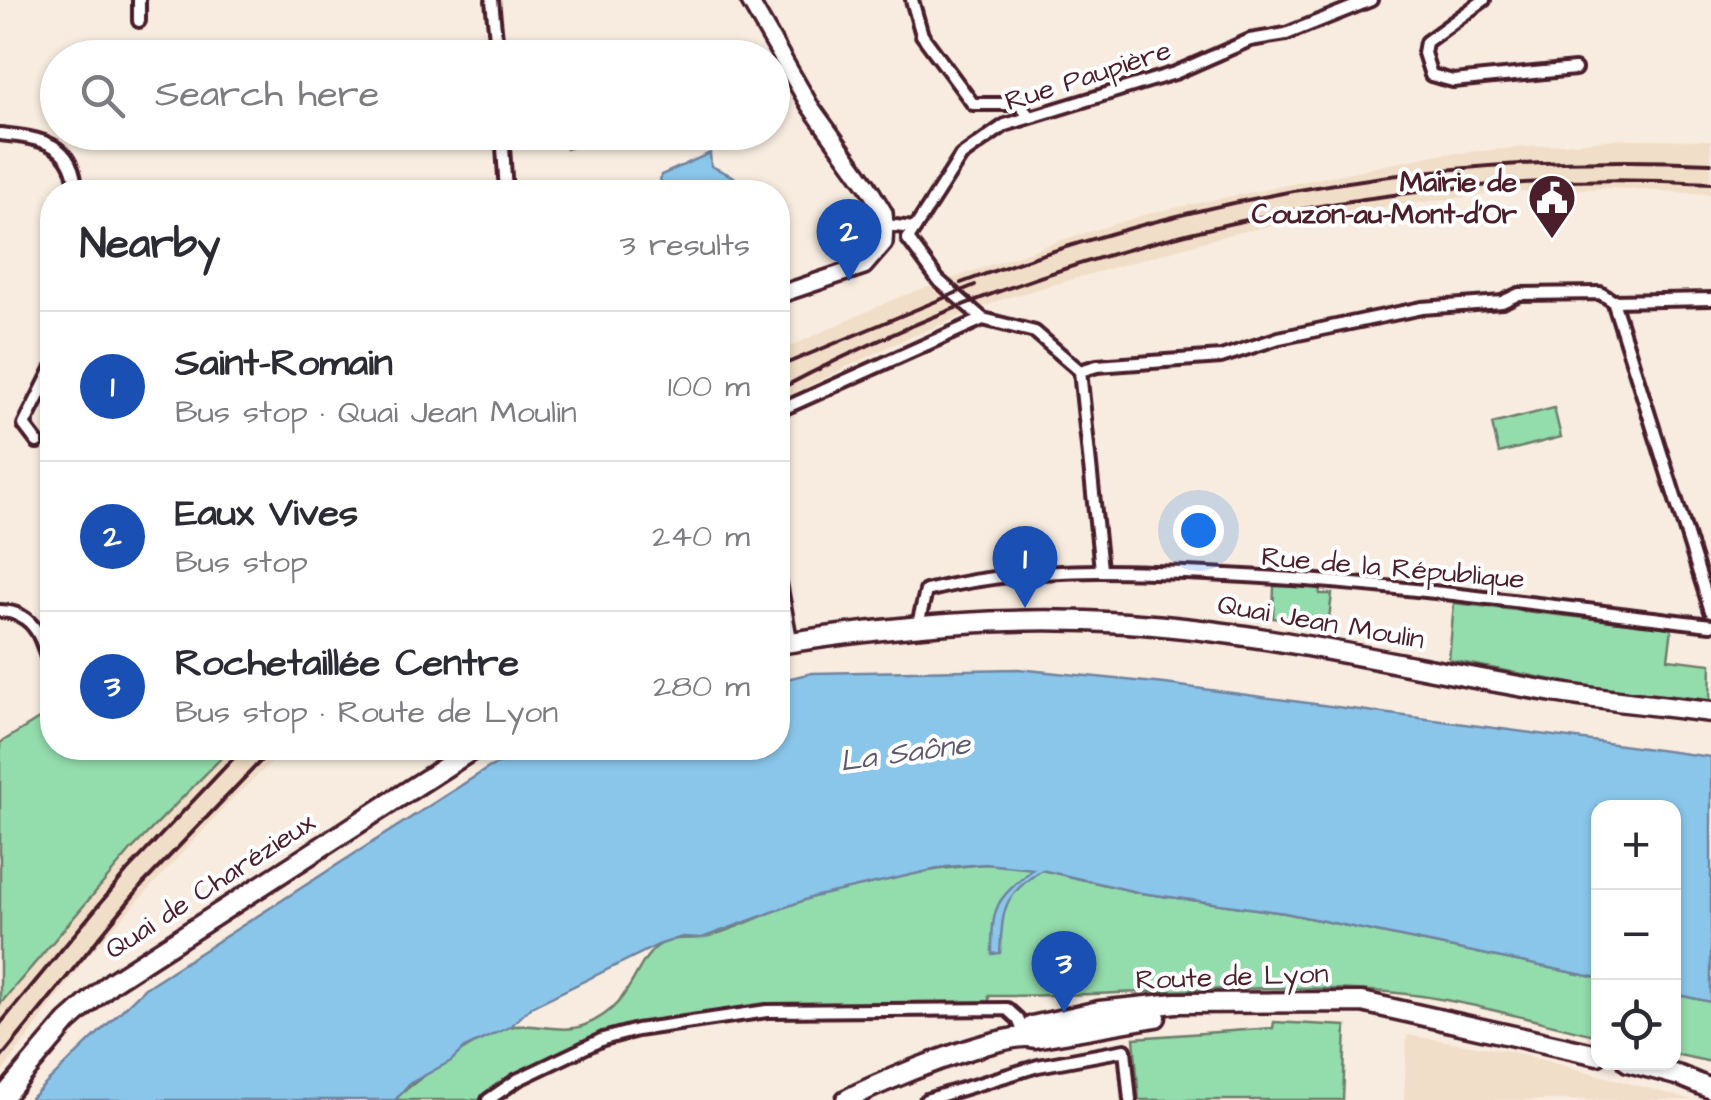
<!DOCTYPE html>
<meta charset="utf-8">
<style>
:root{--surface:#fff;--page:#f7f7f7;--text:#2b2b33;--muted:#7c7c81;--line:#e1e1e2;--accent:#4a1f2b}
body{margin:0;font-family:"Architects Daughter",sans-serif;background:var(--page);color:var(--text)}
.controls{position:absolute;right:30px;bottom:30px;display:grid;overflow:hidden;border-radius:20px;box-shadow:0 2px 8px #0004}
.controls button{width:90px;height:90px;display:grid;place-items:center;padding:0;border:0;border-bottom:2px solid var(--line);background:var(--surface);color:var(--text);font:50px sans-serif}
.you{position:absolute;left:1198px;top:530px;width:35px;height:35px;margin:-25px;border:8px solid #fff;border-radius:50%;background:#1a73e8;box-shadow:0 0 0 15px #1a73e833}
.badge{display:grid;place-items:center;width:65px;height:65px;border-radius:50%;background:var(--accent);color:#fff;font-size:32px;font-weight:700}
.pin{position:absolute;translate:-50% -82px;filter:drop-shadow(0 2px 5px #0008)}
.pin::after{content:'';position:absolute;top:52px;width:35px;height:30px;background:inherit;clip-path:polygon(0 0,100% 0,50% 100%)}
.list{margin:0;padding:0;list-style:none}
h2{display:flex;justify-content:space-between;align-items:center;height:130px;margin:0;padding:0 40px;font-size:42px}
h2 small{font-size:32px;font-weight:400;color:var(--muted)}
.list li{display:grid;grid-template-columns:65px 1fr auto;gap:30px;align-items:center;box-sizing:border-box;height:150px;padding:0 40px;border-top:2px solid var(--line)}
.list b{display:block;font-size:38px;white-space:nowrap}
.list p{margin:0;font-size:32px;white-space:nowrap;color:var(--muted)}
.list em{font-size:32px;font-style:normal;color:var(--muted)}
.icon{flex:none;width:55px;height:55px;fill:none;stroke:currentColor;stroke-width:2;stroke-linecap:round;stroke-linejoin:round}
.map{position:relative;flex:none;width:1711px;height:1100px;overflow:hidden}
.search{position:absolute;background:var(--surface);box-shadow:0 2px 8px #0004;left:40px;top:40px;width:750px;height:110px;display:flex;align-items:center;gap:25px;box-sizing:border-box;padding:0 35px;border-radius:55px;color:var(--muted);font-size:38px}
.panel{position:absolute;background:var(--surface);box-shadow:0 2px 8px #0004;left:40px;top:180px;width:750px;height:580px;border-radius:40px}
.map>svg:first-child{display:block}
.built{fill:#f1dec8}
.green{fill:#93dcac;stroke:#6e7e6c;stroke-width:2.5}
.water{fill:#8ac6ea;stroke:#70839e;stroke-width:2.5}
.lines{fill:none;stroke-linecap:round;stroke-linejoin:round}
.street-casing{stroke:#4a1f2b;stroke-width:18}
.secondary-casing{stroke:#4a1f2b;stroke-width:22}
.primary-casing{stroke:#4a1f2b;stroke-width:25}
.street{stroke:#fff;stroke-width:10}
.secondary{stroke:#fff;stroke-width:15}
.primary{stroke:#fff;stroke-width:18}
.rail{stroke:#4a1f2b;stroke-width:4}
.labels{text-anchor:middle;dominant-baseline:central;stroke-width:8;stroke-linejoin:round;paint-order:stroke}
.street-label{font-size:28px;fill:#4a1f2b;stroke:#fff}
.poi-label{font-size:28px;font-weight:bold;fill:#4a1f2b;stroke:#fff;text-anchor:end}
.water-label{font-size:30px;font-style:italic;fill:#60596e;stroke:#fff}
</style>
<div class="map">
<svg width="1711" height="1100" viewBox="0 0 1711 1100">
<rect width="100%" height="100%" fill="#f7ecdf"/>
<filter id="ink" filterUnits="userSpaceOnUse"><feTurbulence type="fractalNoise" baseFrequency=".01" numOctaves="2"/><feDisplacementMap in="SourceGraphic" scale="20" xChannelSelector="R" yChannelSelector="G"/><feConvolveMatrix kernelMatrix="1 2 1 2 8 2 1 2 1" color-interpolation-filters="sRGB"/></filter>
<g filter="url(#ink)">
<g class="built">
<polygon points="1617,139 1711,140 1711,194 1607,188 1508,192 1325,214 1227,235 1003,299 894,344 778,401 778,352 899,297 1065,239 1154,212 1435,155"/>
<polygon points="231,748 287,748 232,799 90,953 0,1075 0,1004 132,849"/>
<polygon points="1407,1035 1509,1051 1692,1100 1404,1100"/>
</g>
<g class="green">
<polygon points="561,133 598,133 600,139 566,149"/>
<polygon points="1554,408 1561,437 1499,453 1492,424"/>
<polygon points="1274,586 1319,588 1320,594 1332,594 1328,627 1273,618"/>
<polygon points="1454,603 1672,628 1668,659 1711,664 1710,700 1591,687 1449,660"/>
<polygon points="52,711 52,748 182,748 190,756 201,748 231,748 132,849 0,1004 0,743"/>
<path d="M985,864L1020,865L1141,893L1285,913L1598,978V1036C1530,1020 1459,998 1388,992C1255,981 1123,997 989,996V1004L781,1007L630,1028L505,1084L482,1100H395C412,1081 485,1033 509,1027C532,1021 561,1035 585,1025C636,1005 632,961 661,944C676,935 690,941 705,937C742,928 776,907 813,897C868,881 928,869 985,864Z"/>
<polygon points="1674,994 1711,1002 1711,1062 1674,1054"/>
<polygon points="1274,1022 1346,1026 1343,1100 1139,1100 1134,1038 1273,1028"/>
</g>
<g class="water">
<polygon points="710,153 711,166 734,177 740,190 659,191 661,175"/>
<path d="M1018,669L1165,684L1711,757V1002L1674,994V808H1598V978L1285,913L1141,893L1042,870C1002,896 1003,908 1000,953L992,954C992,903 996,901 1033,869L985,864L946,867L813,897L702,938L682,937L658,945L531,1007L510,1027L464,1048L451,1061L409,1084L395,1100H29L145,988L490,767L542,748H778V681L812,673Z"/>
</g>
<g class="lines">
<g class="street-casing">
<g id="street">
<polyline points="492,0 498,58"/>
<polyline points="912,0 922,35 973,104 1019,104 1029,116"/>
<polyline points="1484,0 1426,42 1424,53 1431,75 1453,81 1575,69"/>
<polyline points="139,21 139,0"/>
<polyline points="476,58 498,55"/>
<polyline points="502,132 506,192"/>
<path d="M0,134C41,138 75,143 76,192"/>
<polyline points="885,225 915,228"/>
<polyline points="908,239 961,156 1005,125 1175,73 1250,40 1286,34 1371,0"/>
<polyline points="908,239 938,280 983,319 1035,332 1080,371 1101,569"/>
<polyline points="1613,301 1711,611"/>
<polyline points="1613,301 1711,299"/>
<polyline points="1080,371 1097,366 1221,357 1279,338 1422,308 1502,302 1519,294 1600,293 1613,301"/>
<polyline points="778,411 983,319"/>
<polyline points="37,442 24,425 52,369"/>
<path d="M0,611C38,612 44,645 52,676"/>
<path d="M918,624L926,591C1028,565 1122,570 1227,575C1389,583 1550,606 1711,625"/>
<polyline points="488,1100 517,1080 603,1039 637,1030 767,1011 1007,1009 1018,1019 1025,1035"/>
<polyline points="926,1100 1038,1066 1125,1050 1130,1100"/>
</g>
</g>
<g class="secondary-casing">
<g id="secondary">
<polyline points="749,0 810,106 867,185 884,213 885,225 884,243 864,266 778,295"/>
<polyline points="778,583 789,642"/>
</g>
</g>
<g class="primary-casing">
<g id="primary">
<path d="M778,644C893,626 1008,615 1126,623C1273,632 1415,670 1560,693C1610,701 1661,706 1711,712"/>
<polyline points="1025,1035 1032,1026 1099,1011 1176,1003 1362,1002 1598,1055"/>
<polyline points="1628,1062 1680,1076 1711,1089"/>
<polyline points="1,1100 67,1022 112,982 475,748"/>
<path d="M846,1100C876,1083 1006,1029 1035,1038L1156,1017"/>
</g>
</g>
<use href="#street" class="street"/>
<use href="#secondary" class="secondary"/>
<use href="#primary" class="primary"/>
<g class="rail">
<path d="M961,283C1201,193 1455,151 1711,163"/>
<polyline points="778,367 975,285"/>
<path d="M778,390C1061,240 1391,165 1711,183"/>
<polyline points="0,1024 127,871 243,748"/>
<polyline points="0,1059 142,885 273,748"/>
</g>
</g>
</g>
<defs>
<g id="civic-pin" transform="scale(2.5)"><path d="M0 17L-7.5 6A9.5 9.5 0 1 1 7.5 6Z" fill="#4a1f2b" stroke="#fff"/><path d="M-.6-6.5H3V-4.5H.6V-3L4-1V1h2V6H-6V1h2V-1L-.6-3ZM-1.2 2.5V6h2.4V2.5Z" fill="#fff"/></g>
</defs>
<g fill-rule="evenodd">
<use href="#civic-pin" x="1552" y="198"/>
</g>
<g class="labels">
<g class="street-label">
<text transform="translate(1088 76) rotate(-18)">Rue Paupière</text>
<text transform="translate(1393 568) rotate(5)">Rue de la République</text>
<text transform="translate(1321 622) rotate(10)">Quai Jean Moulin</text>
<text transform="translate(210 886) rotate(-33)">Quai de Charézieux</text>
<text transform="translate(1232 977) rotate(-2)">Route de Lyon</text>
</g>
<g class="poi-label">
<text x="1517" y="182">Mairie de<tspan x="1517" dy="32">Couzon-au-Mont-d'Or</tspan></text>
</g>
<g class="water-label">
<text transform="translate(905 753) rotate(-8)">La Saône</text>
</g>
</g>
</svg>
<div class="controls">
<button>+</button>
<button>−</button>
<button><svg class="icon" aria-label="locate" viewBox="0 0 24 24"><circle cx="12" cy="12" r="6"/><path d="M12 2v4M12 18v4M2 12h4M18 12h4"/></svg></button>
</div>
<div class="you"></div>
<div class="pin badge" style="left:1025px;top:608px;background:#1a4fb4">1</div>
<div class="pin badge" style="left:849px;top:281px;background:#1a4fb4">2</div>
<div class="pin badge" style="left:1064px;top:1013px;background:#1a4fb4">3</div>
<div class="search"><svg class="icon" aria-label="search" viewBox="0 0 24 24"><circle cx="10" cy="10" r="6"/><path d="M15 15l6 6"/></svg>Search here</div>
<section class="panel">
<h2>Nearby<small>3 results</small></h2>
<ul class="list">
<li><span class="badge" style="background:#1a4fb4">1</span><div><b>Saint-Romain</b><p>Bus stop · Quai Jean Moulin</p></div><em>100 m</em></li>
<li><span class="badge" style="background:#1a4fb4">2</span><div><b>Eaux Vives</b><p>Bus stop</p></div><em>240 m</em></li>
<li><span class="badge" style="background:#1a4fb4">3</span><div><b>Rochetaillée Centre</b><p>Bus stop · Route de Lyon</p></div><em>280 m</em></li>
</ul>
</section>
</div>
